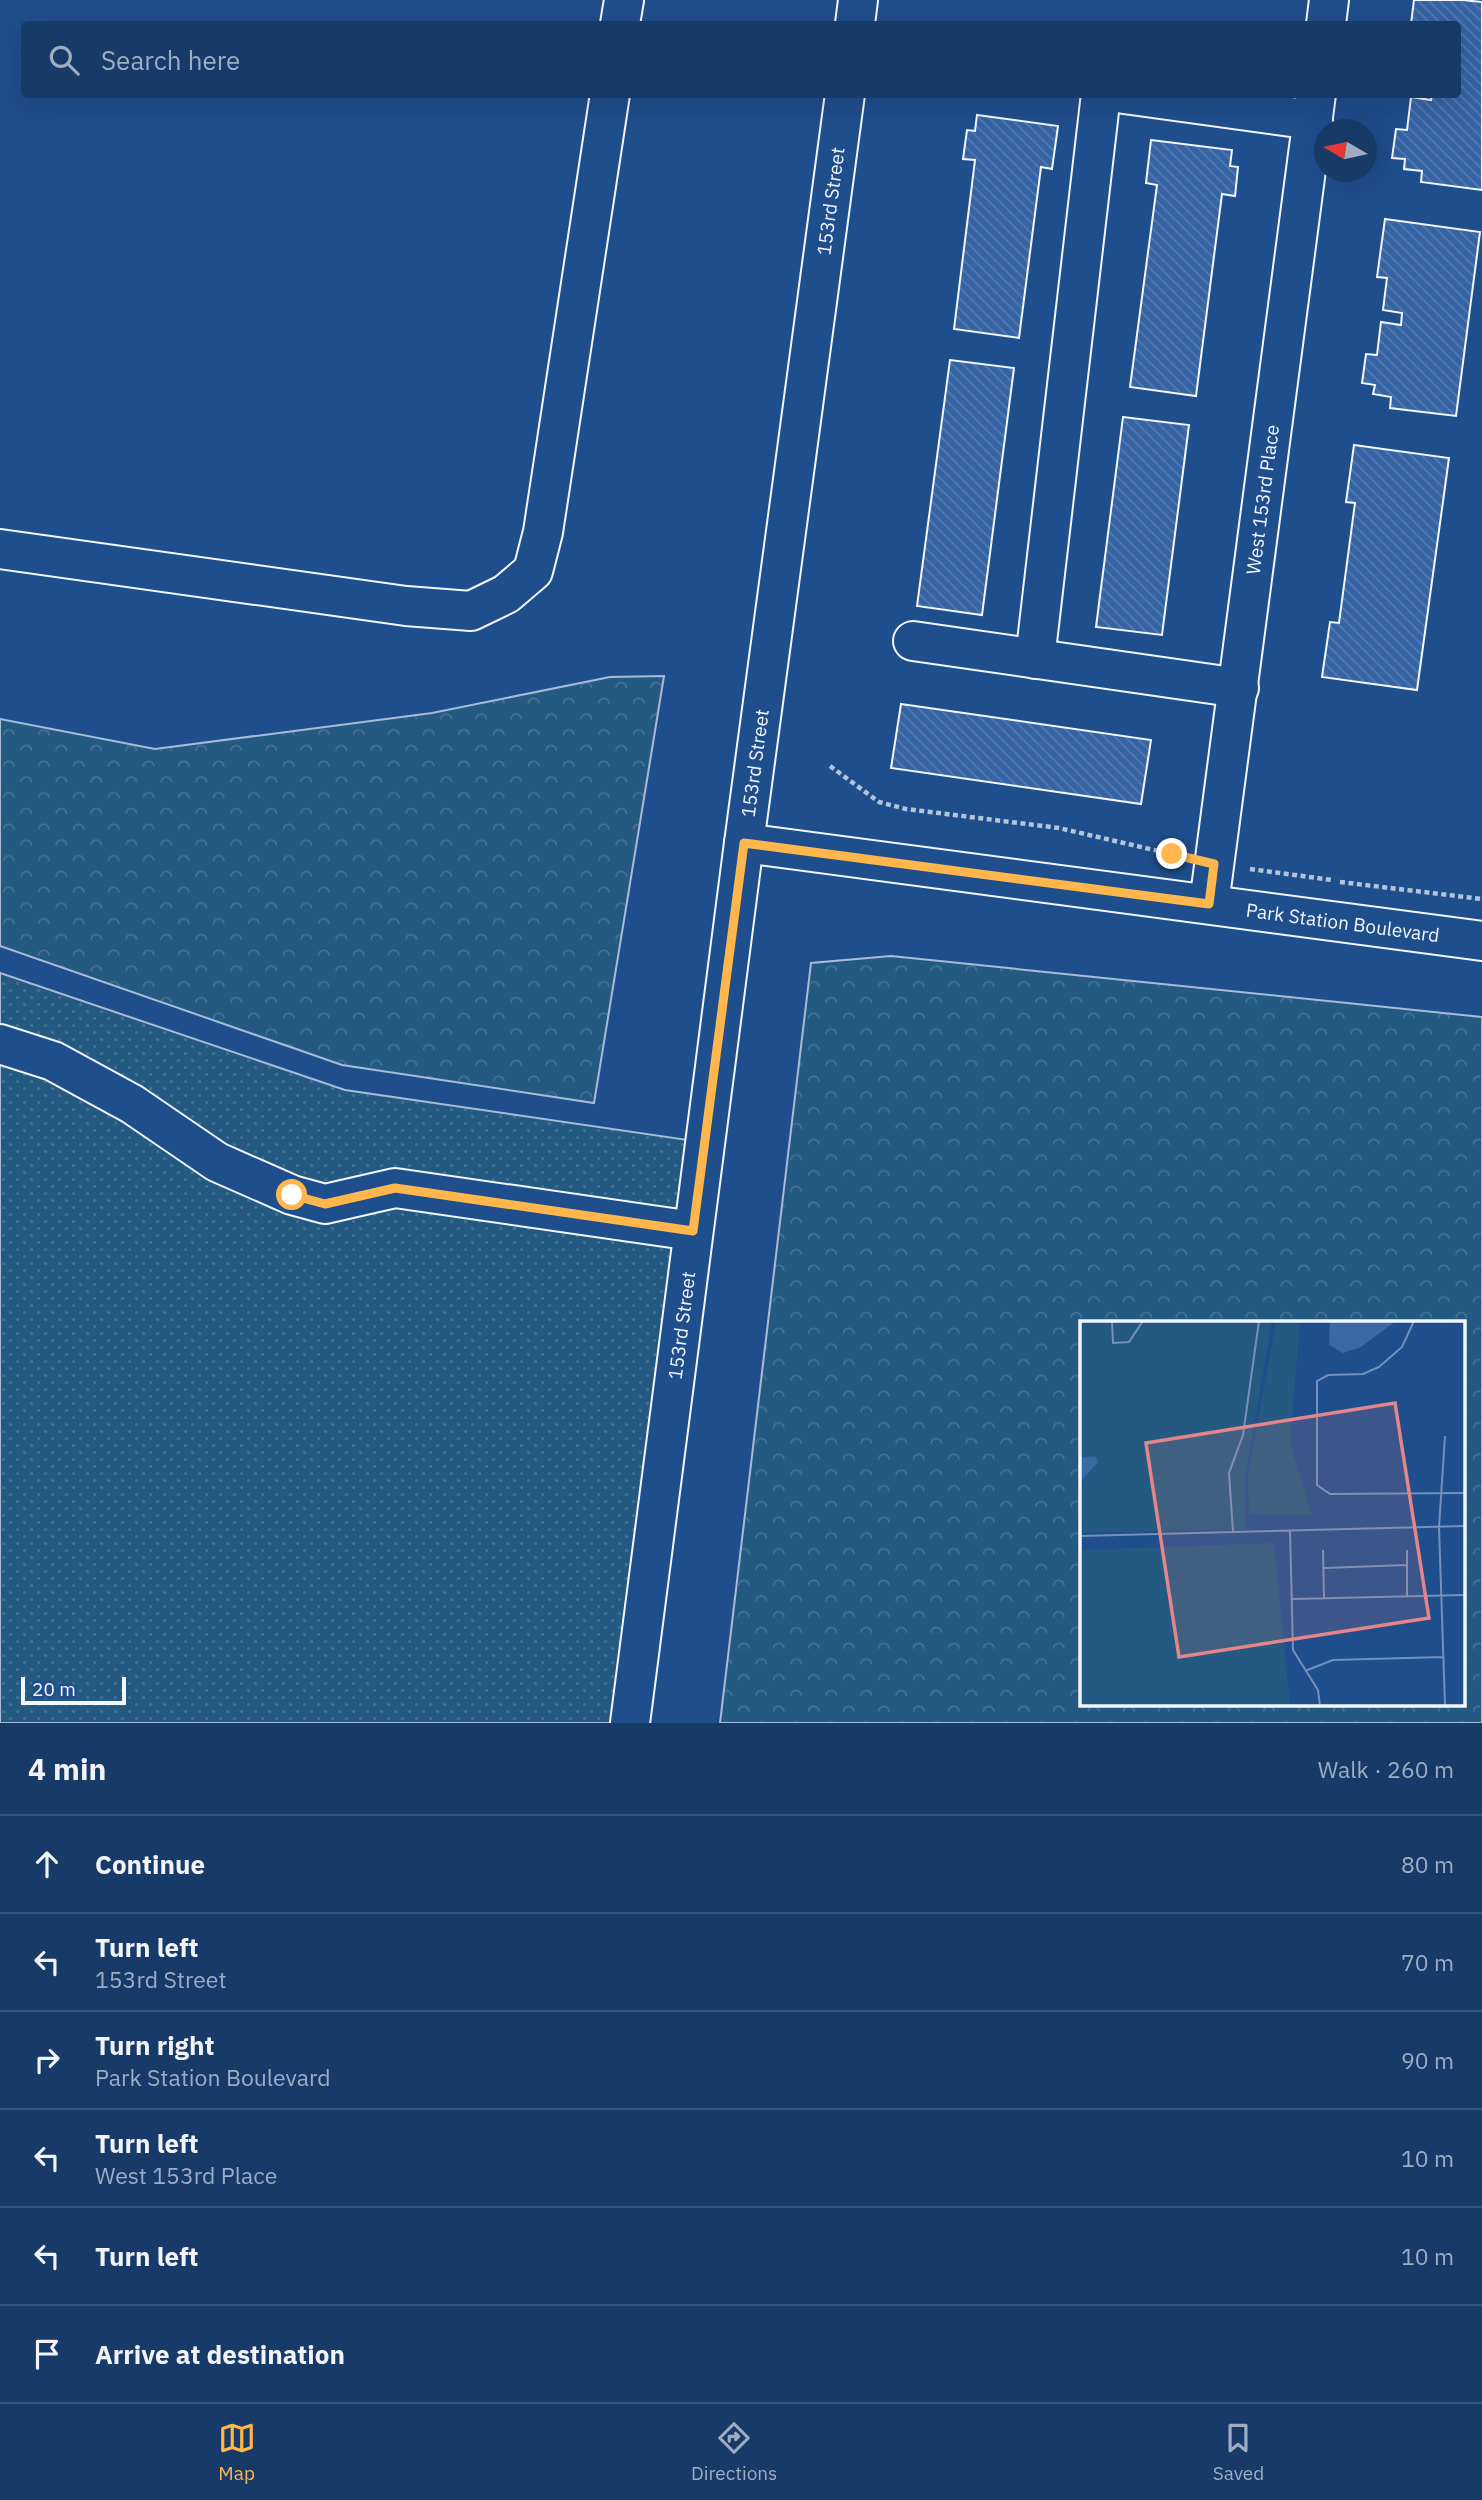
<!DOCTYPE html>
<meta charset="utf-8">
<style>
:root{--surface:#173a69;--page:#20416f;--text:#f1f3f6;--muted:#9eadc0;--line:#36547d;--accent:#ffb74d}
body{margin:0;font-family:"IBM Plex Sans",sans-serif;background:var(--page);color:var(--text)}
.compass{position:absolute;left:1314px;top:119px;width:63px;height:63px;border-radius:50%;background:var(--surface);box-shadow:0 7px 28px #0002;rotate:279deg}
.scale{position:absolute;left:21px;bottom:18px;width:105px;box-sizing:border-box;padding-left:7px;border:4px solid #f2f6ff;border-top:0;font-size:19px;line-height:24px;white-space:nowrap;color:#f2f6ff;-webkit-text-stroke:5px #1f4e8c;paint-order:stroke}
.stop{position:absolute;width:21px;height:21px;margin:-16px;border:5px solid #ffb74d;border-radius:50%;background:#fff}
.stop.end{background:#ffb74d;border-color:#fff;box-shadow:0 2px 7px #0008}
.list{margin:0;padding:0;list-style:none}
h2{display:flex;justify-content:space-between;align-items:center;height:91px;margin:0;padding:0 28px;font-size:30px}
h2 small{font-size:23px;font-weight:400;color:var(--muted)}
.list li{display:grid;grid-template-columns:46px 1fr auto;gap:21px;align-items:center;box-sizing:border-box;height:98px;padding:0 28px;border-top:2px solid var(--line)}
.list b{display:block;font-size:26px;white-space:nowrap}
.list p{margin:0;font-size:23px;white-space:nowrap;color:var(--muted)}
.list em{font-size:23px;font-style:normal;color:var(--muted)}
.icon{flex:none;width:38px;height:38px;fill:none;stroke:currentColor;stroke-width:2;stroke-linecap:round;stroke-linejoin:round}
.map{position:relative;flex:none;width:1482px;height:1723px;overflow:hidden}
.search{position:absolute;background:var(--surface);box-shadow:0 7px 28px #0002;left:21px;right:21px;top:21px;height:77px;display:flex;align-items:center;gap:18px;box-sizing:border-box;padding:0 24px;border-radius:7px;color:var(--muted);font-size:26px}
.sheet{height:679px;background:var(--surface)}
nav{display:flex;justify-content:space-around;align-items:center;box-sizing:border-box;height:98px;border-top:2px solid var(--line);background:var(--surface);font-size:19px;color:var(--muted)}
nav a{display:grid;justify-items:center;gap:4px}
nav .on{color:var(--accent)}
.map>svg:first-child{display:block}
.grass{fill:url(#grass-dots);stroke:#a8bbd7;stroke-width:2}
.forest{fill:url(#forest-crowns);stroke:#a8bbd7;stroke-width:2;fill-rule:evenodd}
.building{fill:url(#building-back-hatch);stroke:#f2f6ff;stroke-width:2}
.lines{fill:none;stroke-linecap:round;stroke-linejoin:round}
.minor-casing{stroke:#f2f6ff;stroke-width:42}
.path{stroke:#b3c4dc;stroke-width:4.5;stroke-dasharray:5 3.5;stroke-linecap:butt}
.minor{stroke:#1f4e8c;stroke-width:38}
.route{stroke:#ffb74d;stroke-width:9}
.labels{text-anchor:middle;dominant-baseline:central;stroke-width:5;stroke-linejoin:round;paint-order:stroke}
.street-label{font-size:19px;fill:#f2f6ff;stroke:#1f4e8c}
.inset-road{fill:none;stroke:#7391ba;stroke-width:2}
.view{fill:#e38589;fill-opacity:0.15;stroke:#e38589;stroke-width:3.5}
.inset-edge{fill:none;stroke:#f2f6ff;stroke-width:3.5}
</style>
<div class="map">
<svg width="1482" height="1723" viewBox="0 0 1482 1723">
<defs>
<pattern id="grass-dots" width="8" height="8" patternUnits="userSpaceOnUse" patternTransform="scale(1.75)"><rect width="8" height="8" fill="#245a82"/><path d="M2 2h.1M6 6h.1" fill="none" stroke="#447295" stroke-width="1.8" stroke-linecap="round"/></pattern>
<pattern id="forest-crowns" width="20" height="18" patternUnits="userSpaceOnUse" patternTransform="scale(1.75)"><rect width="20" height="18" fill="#245a82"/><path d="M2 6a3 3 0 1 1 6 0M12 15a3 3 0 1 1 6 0" fill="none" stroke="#447295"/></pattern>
<pattern id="building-back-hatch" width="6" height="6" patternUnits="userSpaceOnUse" patternTransform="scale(1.75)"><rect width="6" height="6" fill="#3563a3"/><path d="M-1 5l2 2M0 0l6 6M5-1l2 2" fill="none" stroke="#537ab1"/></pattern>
</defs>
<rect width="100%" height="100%" fill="#1f4e8c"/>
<polygon class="grass" points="0,973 345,1090 688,1140 612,1723 0,1723"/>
<g class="forest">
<polygon points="664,676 594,1103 342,1065 0,946 0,719 155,749 432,713 610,677"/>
<path d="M891,956L1482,1017V1723H720L811,963ZM1081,1322H1463V1704H1081Z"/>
</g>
<g class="building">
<polygon points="1414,0 1463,0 1482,2 1482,190 1421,182 1422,171 1404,169 1405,159 1392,158 1396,129 1407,130 1411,97 1431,100 1432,94 1458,94 1458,24 1411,24"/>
<polygon points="977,115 1058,126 1052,169 1041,167 1019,338 954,329 975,160 963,159 967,130 975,131"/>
<polygon points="1151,140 1232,150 1230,166 1238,167 1235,196 1222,194 1196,396 1130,387 1157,185 1146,183"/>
<polygon points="1385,219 1480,232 1456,416 1390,408 1391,397 1373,394 1375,385 1362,383 1366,354 1377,355 1381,322 1401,325 1402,313 1383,310 1387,278 1377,277"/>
<polygon points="950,360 1014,368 982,615 917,606"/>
<polygon points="1123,417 1189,425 1162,635 1096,627"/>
<polygon points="1354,445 1449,458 1417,690 1322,677 1330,622 1339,623 1355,503 1346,502"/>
<polygon points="901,704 1151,740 1141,804 891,768"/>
</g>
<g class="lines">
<g class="minor-casing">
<g id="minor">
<polyline points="620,24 624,0"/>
<polyline points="855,24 858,0"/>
<polyline points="1326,24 1329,0"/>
<polyline points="1124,94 1313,120"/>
<polyline points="0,549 406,606 471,611 506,594 533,571 543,532 610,94"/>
<polyline points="913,641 1239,688"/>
<polyline points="1035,659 1101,94"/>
<path id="s1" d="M744,843L1482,941"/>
<path id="s2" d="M1209,904L1316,94"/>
<polyline points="0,1044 53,1061 132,1104 217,1162 292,1195 325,1204 395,1188 693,1231"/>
<path id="s3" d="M630,1723L744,843L845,94"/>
</g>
</g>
<g class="path">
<polyline points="830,766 879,802 906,809 1059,828 1180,856"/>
<polyline points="1250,869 1332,880"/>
<polyline points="1340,882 1482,899"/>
</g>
<use href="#minor" class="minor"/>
</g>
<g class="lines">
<polyline class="route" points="292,1195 325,1204 395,1188 693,1231 744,843 1209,904 1214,864 1172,854"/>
</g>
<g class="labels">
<g class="street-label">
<text stroke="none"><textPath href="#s3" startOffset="1535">153rd Street</textPath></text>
<text stroke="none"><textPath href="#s2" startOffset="408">West 153rd Place</textPath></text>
<text stroke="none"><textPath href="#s3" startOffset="968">153rd Street</textPath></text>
<text stroke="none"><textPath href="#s1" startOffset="604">Park Station Boulevard</textPath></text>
<text stroke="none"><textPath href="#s3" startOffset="401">153rd Street</textPath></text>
</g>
</g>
<g transform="translate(1080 1321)">
<rect width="385" height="385" fill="#1f4e8c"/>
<path d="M0,0H192L165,157L166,208L0,212Z" fill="#245a82"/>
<path d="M196,0H220L210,122L232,194L169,193L168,156ZM194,222L210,385H0V229Z" fill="#245a82"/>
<path d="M250,0H316L281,26L263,32L249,24ZM15,135L18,141L0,161V137Z" fill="#3b69a3"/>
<path class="inset-road" d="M32,0L33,22L49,21L63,0M334,0L322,26L299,46L283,53L248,54L237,60V164L250,173L385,172M365,115L359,206L365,385M210,209L213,329L238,369L240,385M153,211L149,152L163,114L179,0M0,215L385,205M243,229L244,277M327,229V275M243,247L327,244M212,278L385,274M225,350L253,339L364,336"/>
<path class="view" d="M315,82L349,297L99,336L66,122Z"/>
<rect width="385" height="385" class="inset-edge"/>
</g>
</svg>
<svg class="compass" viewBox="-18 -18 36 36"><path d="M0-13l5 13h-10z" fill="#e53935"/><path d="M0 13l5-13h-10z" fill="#9eadc0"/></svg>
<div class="scale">20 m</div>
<div class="stop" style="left:292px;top:1195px"></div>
<div class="stop end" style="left:1172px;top:854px"></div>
<div class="search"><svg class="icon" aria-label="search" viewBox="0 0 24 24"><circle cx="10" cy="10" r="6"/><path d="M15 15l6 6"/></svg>Search here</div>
</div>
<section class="sheet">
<h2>4 min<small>Walk · 260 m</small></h2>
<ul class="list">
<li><svg class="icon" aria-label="ahead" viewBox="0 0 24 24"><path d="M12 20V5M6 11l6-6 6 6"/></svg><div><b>Continue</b></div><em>80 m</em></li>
<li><svg class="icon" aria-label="left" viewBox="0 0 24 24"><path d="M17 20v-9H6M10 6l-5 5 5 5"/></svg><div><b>Turn left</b><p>153rd Street</p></div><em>70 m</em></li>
<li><svg class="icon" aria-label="right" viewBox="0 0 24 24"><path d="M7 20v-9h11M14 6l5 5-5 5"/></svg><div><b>Turn right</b><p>Park Station Boulevard</p></div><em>90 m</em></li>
<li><svg class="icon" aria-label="left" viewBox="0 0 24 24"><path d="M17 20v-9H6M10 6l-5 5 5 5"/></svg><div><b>Turn left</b><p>West 153rd Place</p></div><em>10 m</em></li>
<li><svg class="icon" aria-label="left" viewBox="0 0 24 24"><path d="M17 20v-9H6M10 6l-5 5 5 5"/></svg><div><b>Turn left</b></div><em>10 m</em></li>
<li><svg class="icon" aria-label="arrive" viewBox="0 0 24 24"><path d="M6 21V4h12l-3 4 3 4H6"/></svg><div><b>Arrive at destination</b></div></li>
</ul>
</section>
<nav>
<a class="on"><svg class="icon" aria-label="map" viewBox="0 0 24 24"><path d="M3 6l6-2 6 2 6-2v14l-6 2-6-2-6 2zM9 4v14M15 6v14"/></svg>Map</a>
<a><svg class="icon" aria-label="directions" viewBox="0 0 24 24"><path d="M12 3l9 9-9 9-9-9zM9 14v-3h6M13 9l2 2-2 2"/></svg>Directions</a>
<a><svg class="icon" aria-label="saved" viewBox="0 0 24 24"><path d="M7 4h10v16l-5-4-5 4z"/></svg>Saved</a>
</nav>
